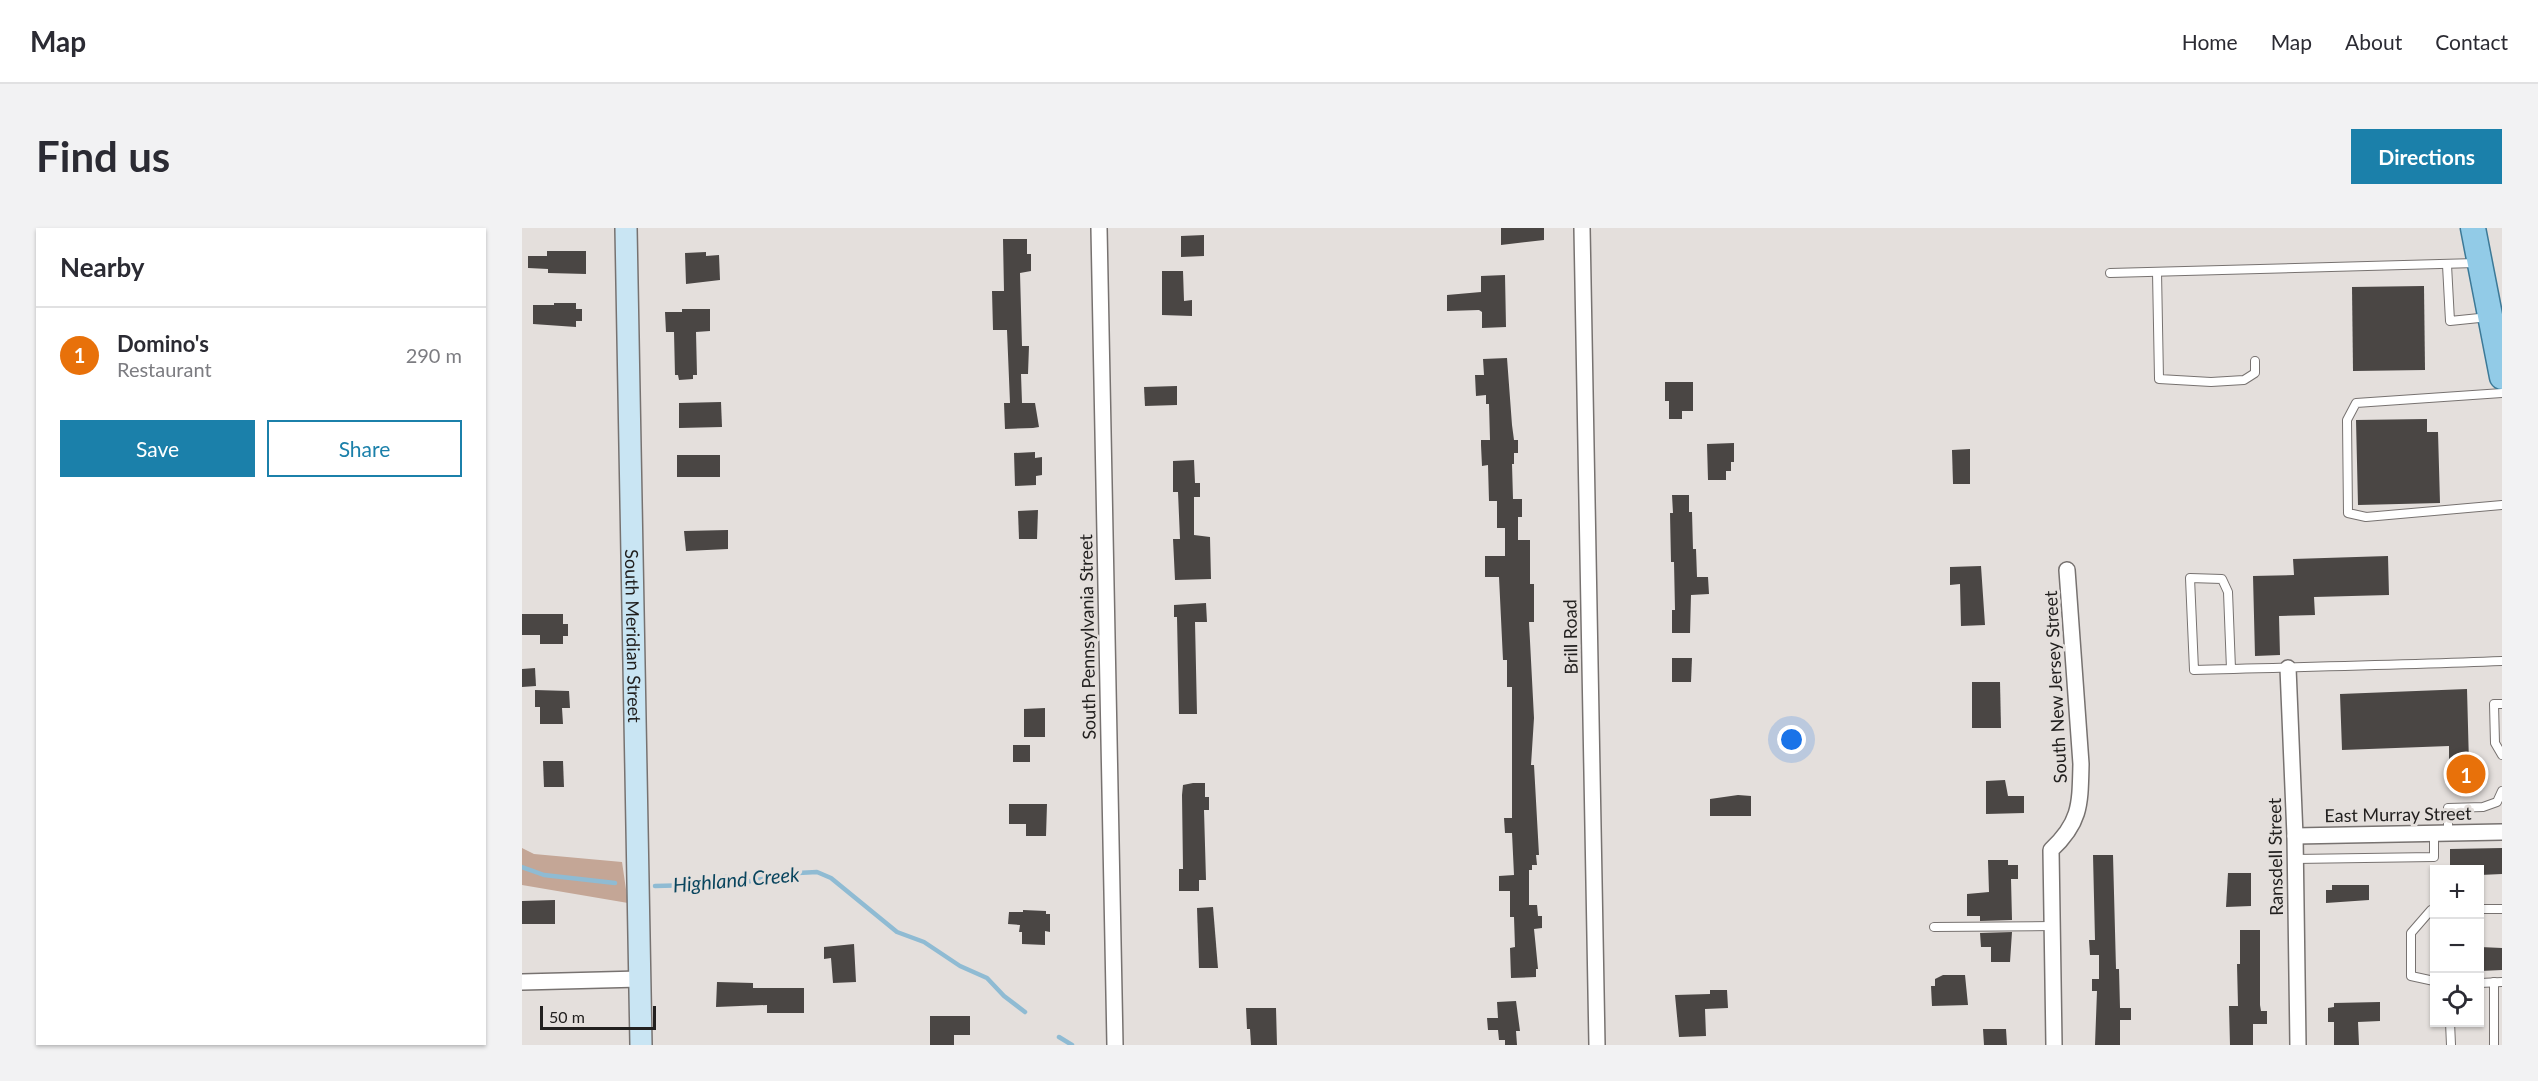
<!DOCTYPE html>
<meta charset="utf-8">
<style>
:root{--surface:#fff;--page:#f2f2f3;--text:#2b2b33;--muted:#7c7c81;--line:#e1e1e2;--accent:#1b80aa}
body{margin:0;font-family:Lato,sans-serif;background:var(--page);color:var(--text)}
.controls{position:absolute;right:18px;bottom:18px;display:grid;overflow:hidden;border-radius:0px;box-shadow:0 2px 4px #0004}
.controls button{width:54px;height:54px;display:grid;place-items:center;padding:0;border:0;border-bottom:2px solid var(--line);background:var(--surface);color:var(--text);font:30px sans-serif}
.scale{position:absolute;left:18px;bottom:15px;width:116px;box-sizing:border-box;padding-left:6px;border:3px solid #22201f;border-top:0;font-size:16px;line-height:21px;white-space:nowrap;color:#22201f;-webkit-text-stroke:4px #e4dfdc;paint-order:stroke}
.you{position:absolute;left:1270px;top:512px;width:21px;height:21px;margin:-15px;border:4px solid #fff;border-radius:50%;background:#1a73e8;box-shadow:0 0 0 9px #1a73e833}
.badge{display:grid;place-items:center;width:39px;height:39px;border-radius:50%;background:var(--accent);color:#fff;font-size:20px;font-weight:700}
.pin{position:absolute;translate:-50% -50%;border:3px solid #fff;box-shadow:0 2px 6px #0006}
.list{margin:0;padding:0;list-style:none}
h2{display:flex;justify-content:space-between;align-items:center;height:78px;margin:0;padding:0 24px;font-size:26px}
h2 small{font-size:20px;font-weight:400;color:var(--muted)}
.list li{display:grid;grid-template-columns:39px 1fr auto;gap:18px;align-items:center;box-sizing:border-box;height:96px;padding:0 24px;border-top:2px solid var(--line)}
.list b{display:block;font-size:22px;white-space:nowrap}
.list p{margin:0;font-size:20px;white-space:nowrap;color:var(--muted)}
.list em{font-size:20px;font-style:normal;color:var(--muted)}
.actions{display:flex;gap:12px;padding:18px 24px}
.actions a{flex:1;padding:14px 0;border:2px solid var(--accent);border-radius:0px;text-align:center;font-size:21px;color:var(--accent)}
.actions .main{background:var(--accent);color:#fff}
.icon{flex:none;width:33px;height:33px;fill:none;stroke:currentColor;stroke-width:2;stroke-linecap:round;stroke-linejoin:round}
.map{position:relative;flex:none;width:1980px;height:817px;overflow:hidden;border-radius:0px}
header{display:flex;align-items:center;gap:36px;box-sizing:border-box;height:84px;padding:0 30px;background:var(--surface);border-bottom:2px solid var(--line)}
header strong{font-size:28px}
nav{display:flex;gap:33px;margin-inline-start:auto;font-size:21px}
.intro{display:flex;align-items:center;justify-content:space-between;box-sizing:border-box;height:144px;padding:0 36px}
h1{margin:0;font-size:42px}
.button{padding:15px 27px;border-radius:0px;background:var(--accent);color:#fff;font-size:21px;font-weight:700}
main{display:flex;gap:36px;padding:0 36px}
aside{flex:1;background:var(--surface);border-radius:0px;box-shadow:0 2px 4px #0004}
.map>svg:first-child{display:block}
.green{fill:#c4a696}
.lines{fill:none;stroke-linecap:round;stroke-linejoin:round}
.stream{stroke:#8fbbd3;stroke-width:4.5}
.building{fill:#4a4644}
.service-casing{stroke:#777270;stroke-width:10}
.minor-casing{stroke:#777270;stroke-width:18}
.secondary-casing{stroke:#777270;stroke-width:24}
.primary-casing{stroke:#3c7997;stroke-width:27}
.service{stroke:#fff;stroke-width:8}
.minor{stroke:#fff;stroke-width:15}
.secondary{stroke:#c9e5f3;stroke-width:21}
.primary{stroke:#92cbe7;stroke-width:24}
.labels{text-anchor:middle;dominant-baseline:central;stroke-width:6;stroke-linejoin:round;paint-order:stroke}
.street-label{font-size:18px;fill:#22201f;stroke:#e4dfdc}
.water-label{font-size:20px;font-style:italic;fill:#09455e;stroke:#e4dfdc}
</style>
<header>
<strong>Map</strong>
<nav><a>Home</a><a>Map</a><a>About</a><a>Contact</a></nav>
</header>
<div class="intro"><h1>Find us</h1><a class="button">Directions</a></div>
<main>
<aside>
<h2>Nearby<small></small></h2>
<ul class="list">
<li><span class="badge" style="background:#e8710a">1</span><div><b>Domino's</b><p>Restaurant</p></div><em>290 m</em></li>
</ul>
<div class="actions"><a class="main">Save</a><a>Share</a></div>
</aside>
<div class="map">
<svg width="1980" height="817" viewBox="0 0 1980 817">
<rect width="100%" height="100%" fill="#e4dfdc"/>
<polygon class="green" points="0,620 12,626 100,634 106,675 0,657"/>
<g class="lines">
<g class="stream">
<polyline points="0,639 22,647 93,655"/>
<polyline points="133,658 172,657 204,649 223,654 276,645 295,644 309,650 375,704 402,714 438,738 465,750 482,768 503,784"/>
<polyline points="537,809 550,817"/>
</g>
</g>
<g class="building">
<polygon points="979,0 1022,0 1022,12 979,17"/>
<polygon points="682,7 682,28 659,29 659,8"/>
<polygon points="481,11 505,11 505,26 509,26 509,43 498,45 500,118 507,118 506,146 499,146 500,175 513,175 517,199 511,200 483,201 482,175 488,175 485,102 471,102 470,63 482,63"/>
<polygon points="25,23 64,23 64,46 26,45 26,41 6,40 6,28 25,28"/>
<polygon points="184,24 184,28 197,27 198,52 164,56 163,25"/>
<polygon points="640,43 661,43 662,73 670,72 670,88 640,87"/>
<polygon points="983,47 984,99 960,100 960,84 957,82 925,83 925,67 959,64 959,48"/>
<polygon points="1902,58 1903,142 1831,143 1830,59"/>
<polygon points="32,75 54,75 54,81 60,81 60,93 54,93 54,99 11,96 11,77 32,77"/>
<polygon points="160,81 188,81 188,103 174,104 175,147 171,147 171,151 157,152 156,147 153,147 152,104 144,104 143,84 160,84"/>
<polygon points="985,130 990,197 992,212 996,212 996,225 992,225 992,236 990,236 991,271 1000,271 1000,289 996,289 996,312 1008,312 1008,356 1012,356 1012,394 1007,394 1012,490 1009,537 1012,537 1017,627 1014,627 1015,637 1010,637 1010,642 1007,642 1007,677 1015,677 1016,688 1020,688 1020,700 1012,701 1016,741 1014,741 1014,749 989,750 988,720 993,719 992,689 988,689 988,663 977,663 977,648 992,647 990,605 983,605 982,590 990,590 990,459 985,459 985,432 981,432 977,349 963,349 963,328 983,328 983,300 975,300 975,273 967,273 966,237 960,238 959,217 959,212 968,212 967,176 964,176 964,167 954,168 953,147 962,147 961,131"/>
<polygon points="1143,154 1171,154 1171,183 1160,183 1160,191 1147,191 1147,173 1143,173"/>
<polygon points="655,158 655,177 623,178 622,159"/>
<polygon points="199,174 200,199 157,200 157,175"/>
<polygon points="1905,191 1905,204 1916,204 1918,275 1836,277 1834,192"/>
<polygon points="1212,215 1212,234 1209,234 1209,243 1204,243 1204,252 1186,252 1185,216"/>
<polygon points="1448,221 1448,256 1431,256 1430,222"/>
<polygon points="513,224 513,230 520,229 520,247 514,248 514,257 493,258 492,225"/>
<rect x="155" y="227" width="43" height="22"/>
<polygon points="672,232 673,255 678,255 678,269 672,269 672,307 688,309 689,351 653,352 651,311 658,311 656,264 651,264 651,233"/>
<polygon points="1150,267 1167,267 1167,284 1170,284 1171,321 1174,321 1175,349 1186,349 1187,366 1169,367 1168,405 1150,405 1150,382 1153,382 1152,334 1149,334 1148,285 1151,285"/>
<polygon points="516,282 515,311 497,311 496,283"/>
<polygon points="206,302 206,321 164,323 162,303"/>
<polygon points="1866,328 1867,367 1792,369 1793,387 1757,388 1758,427 1733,428 1731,348 1772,347 1771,331"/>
<polygon points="1459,338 1463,397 1439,398 1438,356 1428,357 1428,339"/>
<polygon points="684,375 685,394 673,394 675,486 657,486 655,389 652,389 652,377"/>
<polygon points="0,386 41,386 41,396 46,396 46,408 41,408 41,416 18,416 18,407 0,407"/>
<polygon points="1150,430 1170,430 1169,454 1150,454"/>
<polygon points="13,440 14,458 0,459 0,441"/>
<polygon points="1450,454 1478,454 1479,500 1450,500"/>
<polygon points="1945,461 1947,536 1958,536 1958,553 1927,554 1927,518 1820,522 1818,466"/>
<polygon points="13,462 47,463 48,480 40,480 41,496 18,496 18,479 13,479"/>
<polygon points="523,480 523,509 502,509 502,481"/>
<rect x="491" y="517" width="17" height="17"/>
<polygon points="21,533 41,533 42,559 22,559"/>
<polygon points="1483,552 1486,568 1502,568 1502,585 1464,586 1464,553"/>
<polygon points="671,555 683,555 683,569 687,569 687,582 682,582 684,652 677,652 677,663 657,663 657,641 661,641 660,567 661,557"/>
<polygon points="1216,567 1229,568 1229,588 1188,588 1188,571"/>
<polygon points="487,576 525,576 524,608 504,608 504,596 487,596"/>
<polygon points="1980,620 1980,646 1958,647 1958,642 1928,642 1928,621"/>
<polygon points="1571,627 1591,627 1594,741 1597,741 1598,780 1609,780 1609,792 1598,792 1598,817 1573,817 1575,763 1570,763 1570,751 1577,751 1577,727 1568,727 1567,712 1573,712"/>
<polygon points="1466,632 1486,632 1486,637 1496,637 1496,651 1489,651 1490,692 1458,693 1458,688 1445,688 1445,666 1467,664"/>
<polygon points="1706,645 1729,645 1729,678 1704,679"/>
<polygon points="1810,657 1847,657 1847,672 1804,675 1804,662 1810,662"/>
<polygon points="33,672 33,696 0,696 0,673"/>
<polygon points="691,679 696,740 677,740 675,680"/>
<polygon points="501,682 524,683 524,686 528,686 528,704 523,703 523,717 500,716 500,704 497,704 498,697 486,696 487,684 501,684"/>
<polygon points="1718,702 1738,702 1738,777 1739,783 1745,783 1745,796 1731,796 1731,817 1708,817 1707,778 1716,778 1715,736 1718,736"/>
<polygon points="1490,704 1488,734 1469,734 1469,719 1459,719 1458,705"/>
<polygon points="332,716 334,754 311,755 309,730 302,731 302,719"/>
<polygon points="1958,719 1980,720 1980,742 1958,743"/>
<polygon points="1421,747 1443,747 1446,777 1410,778 1409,758 1413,758 1413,751"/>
<polygon points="195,754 231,755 231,760 282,760 282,785 245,785 245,777 194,779"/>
<polygon points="1188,762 1205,762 1206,780 1183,781 1184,808 1157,809 1153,767 1188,766"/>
<polygon points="994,773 998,803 994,803 995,817 983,817 983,812 977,812 976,802 966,802 965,790 976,790 975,774"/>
<polygon points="1858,774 1858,793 1836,794 1837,817 1812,817 1812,794 1806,794 1806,780 1812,779 1812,775"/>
<polygon points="724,780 754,780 755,817 729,817 728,801 725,801"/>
<polygon points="408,788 448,788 448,807 432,807 432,817 408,817"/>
<polygon points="1461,801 1484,801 1485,817 1462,817"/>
</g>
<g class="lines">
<g class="service-casing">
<g id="service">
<polyline points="1925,37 1928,93 1967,89"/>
<polyline points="1635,44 1637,151 1689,154 1722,152 1733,145 1733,133"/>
<polyline points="1588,45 1954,35"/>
<polyline points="1980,165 1834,175 1825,192 1826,285 1844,289 1980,277"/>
<path d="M1709,441L1706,364L1700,351L1668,350L1672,442C1775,439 1877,437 1980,433"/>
<polyline points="1980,476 1972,476 1973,515 1980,527"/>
<polyline points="1926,605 1926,580 1961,579 1975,574 1980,563"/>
<polyline points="1773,631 1912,629 1912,605"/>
<polyline points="1958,681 1980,681"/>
<polyline points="1912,682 1909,682 1889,705 1889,748 1912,753"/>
<polyline points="1412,699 1530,698"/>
<polyline points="1972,754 1972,817"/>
<polyline points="1958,755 1980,754"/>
<polyline points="1928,794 1929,817"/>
</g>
</g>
<g class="minor-casing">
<g id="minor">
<polyline points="577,0 593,817"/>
<polyline points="1060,0 1075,817"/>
<polyline points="1766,440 1773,608 1776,817"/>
<polyline points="1773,608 1980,604"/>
<polyline points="0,754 118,751"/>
<path d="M1532,817L1529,622C1559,594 1558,576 1559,536L1545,342"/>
</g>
</g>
<g class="secondary-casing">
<g id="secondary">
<path id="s1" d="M104,0L119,817"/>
</g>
</g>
<g class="primary-casing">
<polyline id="primary" points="1951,0 1980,149"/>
</g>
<use href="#service" class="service"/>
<use href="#minor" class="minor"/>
<use href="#secondary" class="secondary"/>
<use href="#primary" class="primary"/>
</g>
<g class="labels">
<g class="street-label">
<text stroke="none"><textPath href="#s1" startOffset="408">South Meridian Street</textPath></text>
<text transform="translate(565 409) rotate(-91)">South Pennsylvania Street</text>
<text transform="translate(1048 409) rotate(-91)">Brill Road</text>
<text transform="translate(1533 459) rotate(-93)">South New Jersey Street</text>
<text transform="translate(1876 586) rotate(-1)">East Murray Street</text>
<text transform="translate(1753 629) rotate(-91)">Ransdell Street</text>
</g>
<g class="water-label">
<text transform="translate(214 651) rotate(-5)">Highland Creek</text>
</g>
</g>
</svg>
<div class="controls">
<button>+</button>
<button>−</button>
<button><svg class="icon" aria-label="locate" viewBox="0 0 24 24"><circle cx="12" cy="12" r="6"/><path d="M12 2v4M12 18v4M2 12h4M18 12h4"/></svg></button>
</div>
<div class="scale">50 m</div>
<div class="you"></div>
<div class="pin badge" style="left:1944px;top:546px;background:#e8710a">1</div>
</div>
</main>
